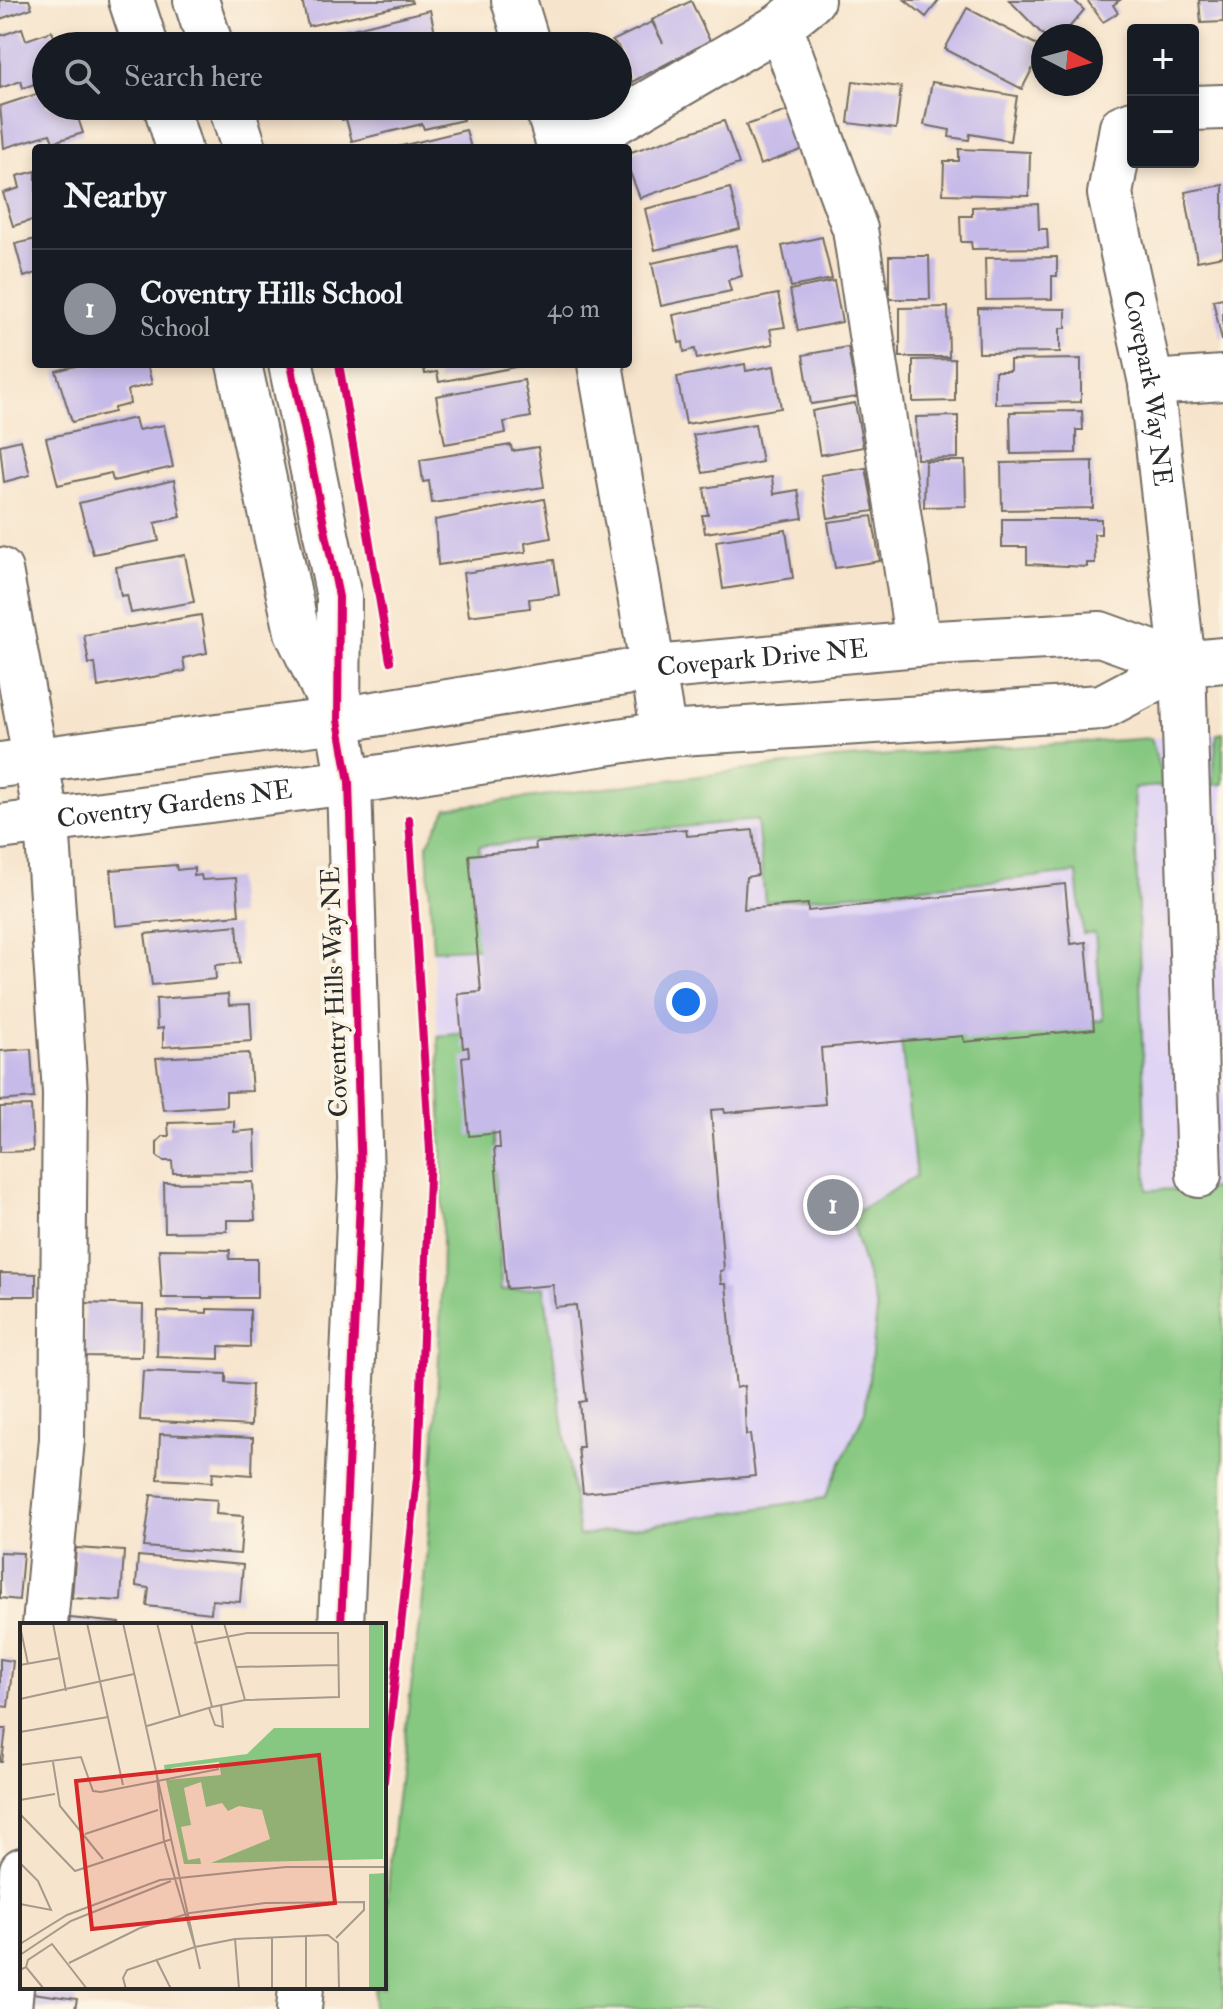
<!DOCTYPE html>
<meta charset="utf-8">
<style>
:root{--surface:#171b24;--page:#242831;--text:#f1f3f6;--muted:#9ea1a6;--line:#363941;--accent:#8c9099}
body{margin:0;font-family:"IM FELL Double Pica",serif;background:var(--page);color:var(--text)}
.controls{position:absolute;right:24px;top:24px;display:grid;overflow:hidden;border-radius:8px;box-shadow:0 4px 12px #0003}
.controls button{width:72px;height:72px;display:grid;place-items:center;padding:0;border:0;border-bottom:2px solid var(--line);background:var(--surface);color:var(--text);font:40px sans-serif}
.compass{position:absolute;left:1031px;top:24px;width:72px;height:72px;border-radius:50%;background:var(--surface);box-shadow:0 4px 12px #0003;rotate:96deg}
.you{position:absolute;left:686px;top:1002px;width:28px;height:28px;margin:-20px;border:6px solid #fff;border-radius:50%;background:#1a73e8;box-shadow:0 0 0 12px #1a73e833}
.badge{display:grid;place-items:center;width:52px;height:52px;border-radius:50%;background:var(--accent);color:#fff;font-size:26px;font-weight:700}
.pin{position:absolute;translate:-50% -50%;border:4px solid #fff;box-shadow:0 2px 8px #0006}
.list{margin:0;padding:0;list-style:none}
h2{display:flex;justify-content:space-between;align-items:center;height:104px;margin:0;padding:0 32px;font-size:34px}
h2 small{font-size:26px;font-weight:400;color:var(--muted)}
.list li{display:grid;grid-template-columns:52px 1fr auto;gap:24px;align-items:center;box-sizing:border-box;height:120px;padding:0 32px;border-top:2px solid var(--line)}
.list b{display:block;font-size:30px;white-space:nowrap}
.list p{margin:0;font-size:26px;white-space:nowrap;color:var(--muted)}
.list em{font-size:26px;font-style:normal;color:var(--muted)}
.icon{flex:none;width:44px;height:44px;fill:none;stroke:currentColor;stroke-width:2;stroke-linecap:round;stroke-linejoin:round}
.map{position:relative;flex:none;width:1223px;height:2009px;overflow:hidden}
.search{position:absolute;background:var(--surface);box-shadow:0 4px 12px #0003;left:32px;top:32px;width:600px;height:88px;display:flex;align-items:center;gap:20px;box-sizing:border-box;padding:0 28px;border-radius:44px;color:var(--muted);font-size:30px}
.panel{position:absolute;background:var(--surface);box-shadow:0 4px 12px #0003;left:32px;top:144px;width:600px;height:224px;border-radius:8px}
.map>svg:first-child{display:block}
.built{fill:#e0d4f4}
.green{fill:#86c881;stroke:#587a56;stroke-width:2}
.building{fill:#c6bae9}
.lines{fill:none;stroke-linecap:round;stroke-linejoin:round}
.minor-casing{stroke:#726c63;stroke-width:48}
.minor{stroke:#fff;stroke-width:44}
.cycleway-casing{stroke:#fcf5e5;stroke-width:13}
.cycleway{stroke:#d6006c;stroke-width:8}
.labels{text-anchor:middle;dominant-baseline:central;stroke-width:8;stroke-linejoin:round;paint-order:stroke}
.street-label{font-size:26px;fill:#2b2b2b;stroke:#fcf5e5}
.inset-road{fill:none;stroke:#a59a8c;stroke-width:2}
.view{fill:#d62828;fill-opacity:0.15;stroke:#d62828;stroke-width:4}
.inset-edge{fill:none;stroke:#2b2b2b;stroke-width:4}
</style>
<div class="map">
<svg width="1223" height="2009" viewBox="0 0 1223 2009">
<rect width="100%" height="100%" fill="#fcf5e5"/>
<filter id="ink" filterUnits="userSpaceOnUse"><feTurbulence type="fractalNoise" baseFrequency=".0125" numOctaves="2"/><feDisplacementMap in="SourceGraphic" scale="16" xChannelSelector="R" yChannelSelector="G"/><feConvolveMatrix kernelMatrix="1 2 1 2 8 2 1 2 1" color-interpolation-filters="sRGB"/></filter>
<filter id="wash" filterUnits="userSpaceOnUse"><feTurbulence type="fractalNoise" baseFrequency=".006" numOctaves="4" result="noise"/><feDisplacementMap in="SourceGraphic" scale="32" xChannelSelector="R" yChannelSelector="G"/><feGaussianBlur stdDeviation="1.8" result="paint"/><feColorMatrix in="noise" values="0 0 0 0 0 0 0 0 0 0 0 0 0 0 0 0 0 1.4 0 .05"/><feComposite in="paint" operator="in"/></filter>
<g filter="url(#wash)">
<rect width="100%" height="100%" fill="#f7e4cc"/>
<polygon class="built" points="1223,733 1223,1438 426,1559 443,1296 442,1114 427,845 447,808 833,759"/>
<g class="green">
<polygon points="1223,733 1223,784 1212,785 1217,734"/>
<path d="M1151,738L1164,786L1134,788L1147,1190L1223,1188V2009H373L375,1987H384C384,1843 413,1701 426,1558C441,1384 447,1211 438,1036L468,1033L495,1133L501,1291L544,1287L579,1536L825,1498L865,1411L877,1311L850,1216L916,1176L901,1040L1103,1020L1095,933L1083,934L1077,873L765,902L757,820L479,846L488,947L433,950L427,845L447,808L833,759Z"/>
</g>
<g id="blocks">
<g class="building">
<polygon points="0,0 29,0 32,8 0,19"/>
<polygon points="302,0 411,0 412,3 308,26"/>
<polygon points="905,0 939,0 926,17"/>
<polygon points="1009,0 1074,0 1084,10 1062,36 1044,36"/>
<polygon points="1087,0 1120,0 1113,5 1118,13 1103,22"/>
<polygon points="1199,0 1223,0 1223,22 1201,23"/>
<polygon points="691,1 710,41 632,82 618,46 612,41 652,22 663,43 652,20"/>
<polygon points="967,8 1043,48 1022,89 945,49"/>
<polygon points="430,10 438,46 321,46 319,37"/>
<polygon points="22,28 26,40 52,31 57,46 46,46 46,80 23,88 21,81 0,88 0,36"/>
<polygon points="853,81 901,87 896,129 848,123"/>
<polygon points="932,82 1017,96 1010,141 970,134 969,140 949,137 950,130 924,125"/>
<polygon points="46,91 46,106 74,106 83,133 53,142 50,134 4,148 0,106"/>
<polygon points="338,106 459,106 463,120 424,129 422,124 352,141 346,119 342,120"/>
<polygon points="790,110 804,149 760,165 746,125"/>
<polygon points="724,121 739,164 640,198 628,167 628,153"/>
<polygon points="466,130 471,148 397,148 397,147"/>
<polygon points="959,149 1030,152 1029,196 943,194 944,161 959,161"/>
<polygon points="36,171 36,219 13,226 3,193 20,188 17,176"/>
<polygon points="1223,185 1223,256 1197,261 1185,192"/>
<polygon points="730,188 740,229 655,250 645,209"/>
<polygon points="1038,204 1039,229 1047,229 1048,248 972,249 971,242 961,242 960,216 972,216 972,207"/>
<polygon points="822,237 832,279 791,287 782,246"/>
<polygon points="36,239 36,273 24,277 15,244"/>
<polygon points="736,245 742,276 728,280 731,291 661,306 652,263"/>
<polygon points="889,256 929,256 930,299 889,299"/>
<polygon points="1057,257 1057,276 1052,276 1052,299 986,300 985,258"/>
<polygon points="834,281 842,322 798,331 790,290"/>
<polygon points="778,294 785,327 770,329 773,344 697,359 695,349 684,352 683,342 679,343 673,315"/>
<polygon points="1223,298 1223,341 1222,341 1213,300"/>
<polygon points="948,307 949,357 900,357 900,308"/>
<polygon points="978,308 1066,309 1066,328 1060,328 1060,352 979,353"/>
<polygon points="848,347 857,397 811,404 803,355"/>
<polygon points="955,359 955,401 913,402 913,360"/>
<polygon points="1081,359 1081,402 995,404 995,371 1010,371 1010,360"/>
<polygon points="83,364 147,364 152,384 128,390 130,404 114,408 114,412 72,422 56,371"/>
<polygon points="423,364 526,364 526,365 439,382 437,372 425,374"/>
<polygon points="745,364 746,371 774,366 781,408 686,424 677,377"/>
<polygon points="524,380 531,417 504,422 506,433 445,444 436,396"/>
<polygon points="855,403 863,447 820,455 812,411"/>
<polygon points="1082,411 1083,430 1076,430 1076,453 1011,454 1010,412"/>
<polygon points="958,416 958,458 917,459 916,417"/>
<polygon points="135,418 138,430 164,425 173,467 113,481 111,473 58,485 46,438"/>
<polygon points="755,424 762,462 703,473 693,435"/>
<polygon points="21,440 30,475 4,482 0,445"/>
<polygon points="511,445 512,451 538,447 544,487 432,503 429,481 423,482 420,460"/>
<polygon points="925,461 965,461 966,506 924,507"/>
<polygon points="1093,461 1093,508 1002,510 1001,463"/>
<polygon points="866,468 874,511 828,518 821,475"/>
<polygon points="772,477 774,494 798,490 803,518 705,533 702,515 708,515 704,488"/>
<polygon points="174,480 181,517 155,523 159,541 93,554 79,503"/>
<polygon points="544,499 551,538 525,543 526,552 438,565 435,520"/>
<polygon points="872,516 880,561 835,568 828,522"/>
<polygon points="1002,519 1101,519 1101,534 1094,534 1095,563 1087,563 1087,567 1027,564 1027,547 1002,547"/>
<polygon points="786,530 793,578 723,589 716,541"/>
<polygon points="185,555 194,602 131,613 127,595 121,596 116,567"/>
<polygon points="554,560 559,595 529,599 530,608 469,616 463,573"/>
<polygon points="201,615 207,653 183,658 185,671 98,687 95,663 89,664 84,635"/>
<polygon points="686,829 687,836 753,830 758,875 746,877 744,909 808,904 808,911 1065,884 1071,944 1086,942 1094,1029 964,1042 963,1036 821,1048 825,1104 725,1113 724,1109 711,1110 724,1270 720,1271 721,1284 726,1284 736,1388 744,1386 746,1435 750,1434 755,1476 583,1493 578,1447 583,1447 579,1402 586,1401 576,1305 555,1307 553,1285 507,1289 494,1148 500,1148 499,1133 469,1136 462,1057 469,1056 468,1047 463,1048 458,994 481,992 469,855 536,849 535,843"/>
<polygon points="176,865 177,870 194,868 194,876 201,875 202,880 236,878 239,915 116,926 111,870"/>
<polygon points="237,925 240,963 215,965 216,979 152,985 145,934"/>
<polygon points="228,994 229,1005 250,1004 252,1041 163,1047 163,1028 157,1029 156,999"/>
<polygon points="31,1049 34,1098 0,1101 0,1051"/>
<polygon points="249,1053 252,1091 226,1092 226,1106 163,1110 156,1058"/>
<polygon points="31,1106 33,1151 0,1152 0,1107"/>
<polygon points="234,1121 234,1132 255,1130 256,1172 173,1173 172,1161 163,1161 157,1156 157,1142 163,1136 169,1136 168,1123"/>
<polygon points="253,1182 255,1220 227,1220 227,1231 165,1232 164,1183"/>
<polygon points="159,1249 230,1250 229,1259 257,1259 257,1298 162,1298"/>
<polygon points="0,1273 36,1274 36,1296 0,1296"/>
<polygon points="85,1303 143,1305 142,1357 84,1356"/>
<polygon points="207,1309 250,1310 250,1347 219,1346 219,1359 157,1357 158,1311 207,1313"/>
<polygon points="143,1371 226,1374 226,1383 252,1385 251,1426 140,1420"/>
<polygon points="160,1434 253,1438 252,1475 213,1472 212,1482 158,1479"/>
<polygon points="151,1495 217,1500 216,1514 243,1516 240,1554 144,1547"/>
<polygon points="76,1548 124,1551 121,1601 72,1598"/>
<polygon points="0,1552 23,1553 19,1600 0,1598"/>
<polygon points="138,1556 243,1565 240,1602 212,1600 211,1613 147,1606 149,1588 136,1586"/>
<polygon points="70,1618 120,1623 120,1625 69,1625"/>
<polygon points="0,1659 13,1661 8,1707 0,1706"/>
<polygon points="0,1729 6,1729 2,1762 0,1762"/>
<polygon points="32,1993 77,1999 75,2009 30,2009"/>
</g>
</g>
</g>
<g filter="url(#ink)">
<use href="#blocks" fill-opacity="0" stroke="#726c63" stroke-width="2"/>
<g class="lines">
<g class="minor-casing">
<g id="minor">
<polyline points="131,0 146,46"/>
<polyline points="196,0 211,46"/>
<polyline points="514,0 528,46"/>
<polyline points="780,26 855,229 918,644"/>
<polyline points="166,106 179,148"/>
<polyline points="231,106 244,148"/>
<polyline points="547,106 560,148"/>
<polyline points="1193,108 1223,107"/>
<path id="s1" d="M1133,123L1122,127L1110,194L1151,383L1183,664L1199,1175"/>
<polyline points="571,148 780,26 812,0"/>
<polyline points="239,364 297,632 334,710"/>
<polyline points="291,364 339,597 338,720 349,782 361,1178 341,1625"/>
<polyline points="600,364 664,734"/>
<polyline points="1151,383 1223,378"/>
<polyline points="0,570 47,822 65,1093 62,1439 45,1625"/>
<path id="s2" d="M0,765L338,720L655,668L918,644L1100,634L1183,664"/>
<path id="s3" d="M0,827L349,782L664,734L1102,707L1183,664L1223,660"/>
<polyline points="9,2009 22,1870"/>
<polyline points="299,2009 301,1987"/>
</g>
</g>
<use href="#minor" class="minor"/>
<g class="cycleway-casing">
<g id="cycleway">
<polyline points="291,364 339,597 338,720 349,782 361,1178 341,1625"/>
<polyline points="339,364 390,661"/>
<polyline points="384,1781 418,1469 430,1151 409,819"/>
</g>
</g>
<use href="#cycleway" class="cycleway"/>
</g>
</g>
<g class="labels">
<g class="street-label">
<text stroke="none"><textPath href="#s1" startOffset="278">Covepark Way NE</textPath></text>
<text stroke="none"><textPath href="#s2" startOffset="770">Covepark Drive NE</textPath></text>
<text stroke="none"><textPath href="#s3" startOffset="176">Coventry Gardens NE</textPath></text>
<text transform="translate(335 992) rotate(-92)">Coventry Hills Way NE</text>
</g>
</g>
<g transform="translate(20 1623)">
<rect width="366" height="366" fill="#f7e4cc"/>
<path d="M349,0H363V236L191,240L250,216L242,187L219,183L208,188L202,180L186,184L181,159L164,165L171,202L161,204L168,237L180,235L181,241H164L146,157L201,152L199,139L151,145V149H145L144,142L227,131L254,105H349ZM366,250V366H349V251Z" fill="#86c881"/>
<path class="inset-road" d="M33,0L46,68M67,0L103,162M103,0L180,346M137,0L160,93M204,0L225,77M0,3L8,41M174,20L227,10H318L319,74L225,77L192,84M0,42L40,35M216,44L319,42M0,76L114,51M189,85L195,102L203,104L201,81M127,103L192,84L171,0M0,109L88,94M33,139L40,183L83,236M0,142L61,134L73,168L81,169L199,146M137,154L144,218L175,324M0,177L35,171M0,191L55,248L152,216M65,211L138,187M0,240L18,258L31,287L0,281M215,316L219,366M0,321L47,292L140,257L266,244H366M0,332L51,298L151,258M136,336L151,366M49,340L120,305L170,290L245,280L344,279V287L316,315M6,344L8,337L32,321L67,366M0,347L6,344L24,366M106,366L103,355L107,347L175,324L215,316L308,312L318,320L319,366M252,366V314M286,366V312"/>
<path class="view" d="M299,132L315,280L72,306L56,158Z"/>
<rect width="366" height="366" class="inset-edge"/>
</g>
</svg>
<div class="controls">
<button>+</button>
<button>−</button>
</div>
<svg class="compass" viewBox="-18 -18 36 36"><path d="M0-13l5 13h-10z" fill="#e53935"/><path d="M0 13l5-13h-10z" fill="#9ea1a6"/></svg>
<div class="you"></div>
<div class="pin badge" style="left:833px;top:1205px">1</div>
<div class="search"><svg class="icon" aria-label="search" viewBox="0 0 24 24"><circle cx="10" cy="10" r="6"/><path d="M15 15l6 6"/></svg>Search here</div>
<section class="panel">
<h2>Nearby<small></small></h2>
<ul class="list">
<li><span class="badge">1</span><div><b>Coventry Hills School</b><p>School</p></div><em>40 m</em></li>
</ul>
</section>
</div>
